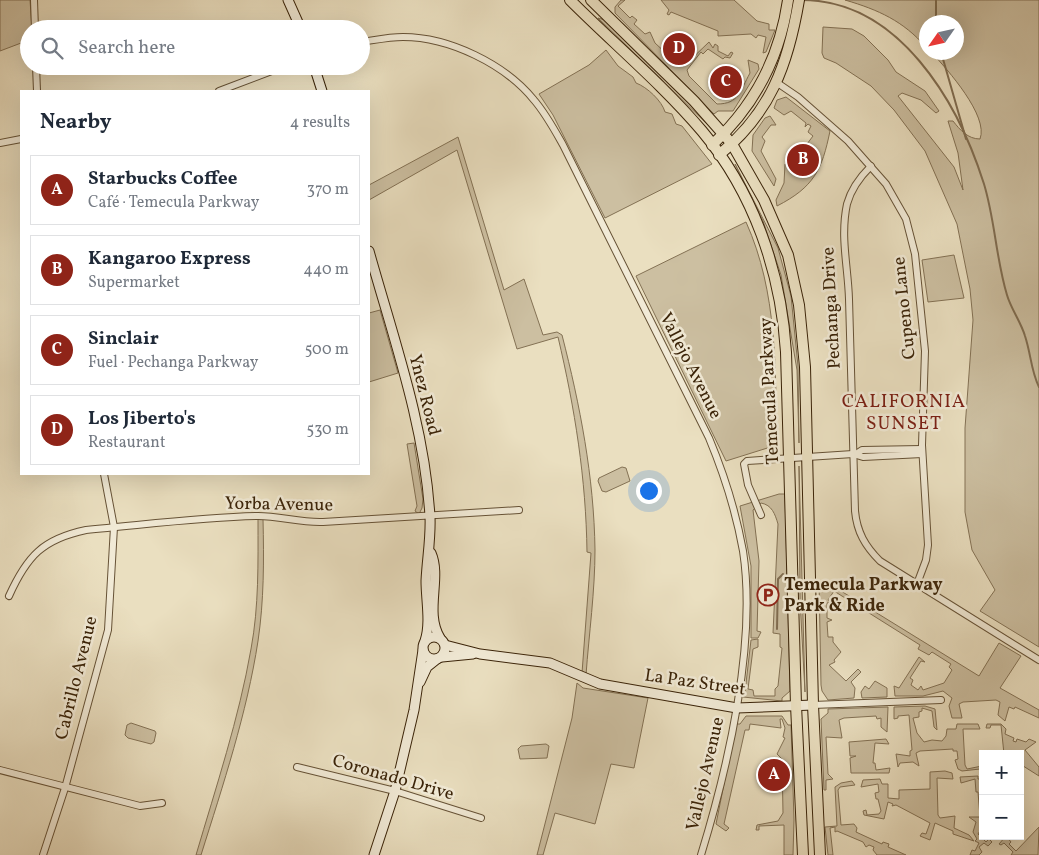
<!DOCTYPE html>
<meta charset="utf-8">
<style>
:root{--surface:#fff;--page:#f6f6f7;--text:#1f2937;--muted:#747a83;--line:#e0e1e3;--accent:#8f2418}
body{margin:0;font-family:Vollkorn,serif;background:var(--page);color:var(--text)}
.controls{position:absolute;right:15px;bottom:15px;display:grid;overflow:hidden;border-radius:0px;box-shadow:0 5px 20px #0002}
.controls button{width:45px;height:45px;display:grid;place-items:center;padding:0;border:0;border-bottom:1px solid var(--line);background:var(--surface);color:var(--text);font:25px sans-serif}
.compass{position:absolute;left:919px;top:15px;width:45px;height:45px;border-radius:50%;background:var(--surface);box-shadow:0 5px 20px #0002;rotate:236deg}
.you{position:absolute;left:648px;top:490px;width:18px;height:18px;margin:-12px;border:4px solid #fff;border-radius:50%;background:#1a73e8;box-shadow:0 0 0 8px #1a73e833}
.badge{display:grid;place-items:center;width:32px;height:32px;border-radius:50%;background:var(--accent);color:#fff;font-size:16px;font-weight:700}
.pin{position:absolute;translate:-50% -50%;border:2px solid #fff;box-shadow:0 1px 5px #0006}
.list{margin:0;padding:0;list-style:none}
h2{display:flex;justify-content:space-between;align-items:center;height:65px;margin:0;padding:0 20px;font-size:21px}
h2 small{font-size:16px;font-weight:400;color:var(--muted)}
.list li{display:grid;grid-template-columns:32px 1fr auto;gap:15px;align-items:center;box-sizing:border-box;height:70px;margin:0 10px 10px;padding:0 10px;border:1px solid var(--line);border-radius:0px}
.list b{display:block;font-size:19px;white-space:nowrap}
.list p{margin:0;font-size:16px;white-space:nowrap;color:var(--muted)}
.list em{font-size:16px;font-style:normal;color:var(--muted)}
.icon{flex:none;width:28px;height:28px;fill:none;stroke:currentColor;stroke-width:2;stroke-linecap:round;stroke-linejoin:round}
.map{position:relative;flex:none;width:1039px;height:855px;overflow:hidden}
.search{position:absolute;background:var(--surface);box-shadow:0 5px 20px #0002;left:20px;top:20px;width:350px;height:55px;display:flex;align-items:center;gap:12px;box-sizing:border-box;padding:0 18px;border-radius:28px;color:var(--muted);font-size:19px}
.panel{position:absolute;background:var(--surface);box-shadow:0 5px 20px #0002;left:20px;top:90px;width:350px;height:385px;border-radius:0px}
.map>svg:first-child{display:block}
.green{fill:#ccbfa1;stroke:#837154}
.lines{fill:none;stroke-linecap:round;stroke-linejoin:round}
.stream{stroke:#806d51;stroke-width:2}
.minor-casing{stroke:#665236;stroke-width:8}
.secondary-casing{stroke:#3a2308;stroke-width:11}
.primary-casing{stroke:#3a2308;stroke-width:12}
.minor{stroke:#f1ead6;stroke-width:6}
.secondary{stroke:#f1ead6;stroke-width:9}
.primary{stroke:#eadfc0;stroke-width:10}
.labels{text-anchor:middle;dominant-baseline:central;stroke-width:5;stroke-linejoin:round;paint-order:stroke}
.street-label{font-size:18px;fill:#3a2308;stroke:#f1ead6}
.poi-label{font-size:18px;font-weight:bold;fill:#3a2308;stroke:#f1ead6;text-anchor:start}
.neighbourhood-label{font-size:19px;letter-spacing:1px;fill:#7a1f14;stroke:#f1ead6}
</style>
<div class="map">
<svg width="1039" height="855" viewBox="0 0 1039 855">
<rect width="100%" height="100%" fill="#eadfc0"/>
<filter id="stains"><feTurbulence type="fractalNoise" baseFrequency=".004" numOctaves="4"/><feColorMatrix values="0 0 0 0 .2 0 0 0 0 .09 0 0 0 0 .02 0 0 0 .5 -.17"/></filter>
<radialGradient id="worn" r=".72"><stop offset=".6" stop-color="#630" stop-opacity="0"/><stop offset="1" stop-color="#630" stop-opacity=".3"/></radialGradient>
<g class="green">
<polygon points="0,0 30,0 32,29 29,29 29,40 0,51"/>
<path d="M621,0H625L618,6L630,18L632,16L637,20L634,24L645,34L650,32L655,43L680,66H684L709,42L713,48L715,44L718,46V51L728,56L731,52L733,53L730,58L725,57L723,59L708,49L703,54L701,52L687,70L689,76L717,104C739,104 740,91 750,73L748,60L758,64L759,69L733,111H718L714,114L615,13V7Z"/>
<polygon points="661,0 734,0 757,21 769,24 769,30 775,30 766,52 763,53 766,37 758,35 756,38 751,34 718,36 718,31 671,12 669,15 667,14 669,10"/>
<path d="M845,0H1039V647L980,611L995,590L972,550L965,512V428L973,320L970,289L957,224L925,151L894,110L871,86L836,63L824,58L822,53L823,27L852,29L864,36L888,60L896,72L925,91L939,111L936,113L921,100L902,93L898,96L954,167L963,190L958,153L948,121H953C960,130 968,139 980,139C989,116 947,69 932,53L956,52V22H926V47C903,21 879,10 845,0Z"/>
<polygon points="598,18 605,20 699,113 709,126"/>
<path d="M606,50L618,66L633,77L636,83C647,87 662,101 665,112L672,114L676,124L682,126L712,164L605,218L553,115L539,94L589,65Z"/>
<path d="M786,97L830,131C822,170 814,187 777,206L776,200L784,183L785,164L789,166L788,169L800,177L818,152L807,144L813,136L808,132L811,126L808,124L805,127L806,123L791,111L784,115L774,108L777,100Z"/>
<polygon points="770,116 776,125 771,125 762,137 765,141 761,151 776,179 774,186 752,151 753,135 765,118"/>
<path d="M458,137L504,290L524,279L543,335L557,332L562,335C580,405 594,477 595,550C595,591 589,634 586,675L582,673L591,553L587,552C586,479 575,409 558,337L517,349L457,150L369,200V185Z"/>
<polygon points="735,164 778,248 791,296 798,366 799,443 797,370 781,275 763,221"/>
<path d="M746,222C778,293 775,369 777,445L726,461L636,276Z"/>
<polygon points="954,255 964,298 928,302 922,260"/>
<polygon points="380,310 398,373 369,382 369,313"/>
<polygon points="414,443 423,499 422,508 419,514 415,511 417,506 407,444"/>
<polygon points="799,466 805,692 800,600"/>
<polygon points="622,467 626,468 630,481 606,492 602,491 598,481 599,478"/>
<path d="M779,494H785L790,691L782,698V701L743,697L741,692H745L751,640L758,639V647L753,649L748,689L753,690L754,696H775V689L778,686L782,648L780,647V634L773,633L778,524C775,514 772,505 761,503L753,510L759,561L757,631L761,632L758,638H751V566L740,506Z"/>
<path d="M258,519H263C264,560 264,601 258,641C247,713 223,785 201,855H196C216,787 239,718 251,649C259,606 258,563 258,519Z"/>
<polygon points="819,581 831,585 859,602 979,676 999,643 1021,656 1000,688 1039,710 1039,718 1015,707 1014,709 1009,707 1005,721 998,715 1000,702 996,700 963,702 959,704 962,718 952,718 949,706 952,698 943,691 923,696 895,696 894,686 899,688 919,657 925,662 921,661 910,678 913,680 911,685 918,690 921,686 923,690 944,683 952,670 949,667 951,664 932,652 929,655 918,649 920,645 834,591 828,600 831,602 827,603 827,618 832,620 827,622 828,637 833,637 833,642 841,652 834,660 835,662 829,665 846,681 858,669 861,672 851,682 855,688 854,698 828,700 822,691 821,685"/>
<polygon points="875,681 887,688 887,697 862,698 861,692 865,686 869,689"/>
<polygon points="577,683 583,688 648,698 634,768 611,764 595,824 555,813 543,855 537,855 572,718"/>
<polygon points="925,706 935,709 937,730 934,727 932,711 922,708 922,711 919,712 919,717 913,718 917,733 924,742 932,740 942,741 946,736 947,729 956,729 957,724 978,724 980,729 963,729 965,765 967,769 982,766 980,769 962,771 958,769 955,760 958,759 957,751 953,751 953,749 920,751 916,753 919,766 913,762 900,763 898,767 896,754 910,756 910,751 912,750 909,715 898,716 898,718 894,719 894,707"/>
<polygon points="888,707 887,732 881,727 881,718 877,719 876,716 844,718 839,720 842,738 826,737 828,774 833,779 826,780 826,790 824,790 821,719 828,713 828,709"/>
<polygon points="746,716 782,716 788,725 791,725 794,820 793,855 784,855 784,825 759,826 759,830 756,830 757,825 778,821 783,813 782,759 777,754 785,738 783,737 785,728 782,719 780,719 781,728 750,724 749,730 745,730 724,824 729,828 726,831 716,824 736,724 740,724"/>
<polygon points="131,723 155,731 156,733 154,742 151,744 128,738 125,735 127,725"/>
<polygon points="987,724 1001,724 1006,729 1005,734 1014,738 1013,741 1016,742 1017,739 1026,742 1029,739 1036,742 1025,750 1039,767 1039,776 1020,764 1020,754 1004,754 1001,725 991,725 990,728 986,728"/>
<polygon points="886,739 889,744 875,743 873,763 875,763 876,770 890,768 889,773 851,773 850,758 856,756 850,756 849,742"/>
<polygon points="546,744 549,746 547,758 520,759 518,749 521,746"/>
<polygon points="945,771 952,773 953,779 937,778 938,815 940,818 955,816 954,828 969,835 974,841 953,834 953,831 935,823 930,840 920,836 922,833 926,834 930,823 896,805 892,806 893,804 888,802 884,819 864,815 863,811 866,810 867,815 879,814 881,811 878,799 876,799 875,793 879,792 878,784 861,787 863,780 880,779 882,784 888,784 888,798 899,799 899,790 930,789 930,772"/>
<polygon points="981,775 983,826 978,834 986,842 989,839 992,842 988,846 984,843 979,847 982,852 979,855 970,855 972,850 975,851 979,843 975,841 977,839 973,832 976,822 969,817 980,817 978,792 976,792 975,779 961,783 960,777 978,776 978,779 981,779"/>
<polygon points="852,781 855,785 840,787 838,790 841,825 854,824 857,828 856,832 882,844 883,842 889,844 888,847 906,855 877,855 873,850 874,847 869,845 866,847 863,842 837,831 835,832 835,827 830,828 833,855 828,855 825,827 837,826 835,787 841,783"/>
<polygon points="1039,827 1038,855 1011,855 1013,852 1004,843 1001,845 999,844 1006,836 1011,842 1009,844 1016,851"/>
</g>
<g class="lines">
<g class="stream">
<path d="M802,0C899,0 958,102 984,184C995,220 996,259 1007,295C1011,309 1021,322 1025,336C1031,354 1031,371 1039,387"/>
<polyline points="936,0 936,22"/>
<polyline points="941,52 966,139"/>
<polyline points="777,629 778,579 783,574"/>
</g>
<g class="minor-casing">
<g id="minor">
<polyline points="34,0 35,29"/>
<path d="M361,42C375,40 389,37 403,37C449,37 505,64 534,100C546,114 554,129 563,145L709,438C724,474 736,512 743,551C757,643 728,767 701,855"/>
<polyline points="36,66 37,91"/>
<polyline points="776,82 798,97 848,141 886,184 906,219 915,254 925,351 922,445 928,545 926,560 917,584"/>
<polyline points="219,91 285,66"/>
<polyline points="0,143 21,139"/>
<path d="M871,166C860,177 851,189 847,204C840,237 848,266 849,299C851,369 853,440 855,511C857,532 865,546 880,561L1039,660"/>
<polyline points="856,454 862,450 922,449"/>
<polyline points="761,515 748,485 744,464 747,461 853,454 863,457 922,454"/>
<path d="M9,596C27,556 43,539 86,530C143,525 201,517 258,516C280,516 301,523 323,522L519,510"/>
<polyline points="813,705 941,700"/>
<polyline points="297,767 395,791 481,818"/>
<polyline points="0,770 140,806 162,803"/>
<polyline points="43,855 65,788 108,630 114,527 104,474"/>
</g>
</g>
<g class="secondary-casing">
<g id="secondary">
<polyline points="288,0 301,29"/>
<polyline points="314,66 322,91"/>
<path d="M369,251C393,337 425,426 430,517C431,538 427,559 426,581C426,600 431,623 425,641"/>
<path d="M431,553C442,578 424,612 440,638"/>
<circle cx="434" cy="648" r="11"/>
<polyline points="445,645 480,654 550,663 600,684 737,708 813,705"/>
<polyline points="442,657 473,654"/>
<polyline points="420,682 427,667 437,659"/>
<polyline points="374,855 395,791 414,710 423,650"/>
</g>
</g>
<g class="primary-casing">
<g id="primary">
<path d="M570,0C614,44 662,84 702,131C754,193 781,272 786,352L796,705L803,855"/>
<polyline points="591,0 694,101 732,144 764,200 788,255 799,305 805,367 813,705 820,855"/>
<path d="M712,145C754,106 780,57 788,0"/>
<path d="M719,155C771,112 788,65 799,0"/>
</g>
</g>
<use href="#minor" class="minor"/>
<use href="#secondary" class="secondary"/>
<use href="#primary" class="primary"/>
</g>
<defs>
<g id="parking-ring" transform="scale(1.125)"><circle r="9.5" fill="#f1ead6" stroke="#8f2418" stroke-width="1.5"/><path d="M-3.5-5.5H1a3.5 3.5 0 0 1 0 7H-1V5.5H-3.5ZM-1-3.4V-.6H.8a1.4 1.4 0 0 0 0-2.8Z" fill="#8f2418"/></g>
</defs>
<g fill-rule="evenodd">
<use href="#parking-ring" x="768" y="595"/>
</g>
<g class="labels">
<g class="street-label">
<text transform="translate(832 308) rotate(-93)">Pechanga Drive</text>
<text transform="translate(905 308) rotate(-96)">Cupeno Lane</text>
<text transform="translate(690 366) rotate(63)">Vallejo Avenue</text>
<text transform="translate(770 391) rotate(-93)">Temecula Parkway</text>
<text transform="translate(424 395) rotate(76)">Ynez Road</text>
<text transform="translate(279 505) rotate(1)">Yorba Avenue</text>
<text transform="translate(77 678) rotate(-76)">Cabrillo Avenue</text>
<text transform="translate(695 683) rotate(8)">La Paz Street</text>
<text transform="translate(706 774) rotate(-77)">Vallejo Avenue</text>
<text transform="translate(393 778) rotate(16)">Coronado Drive</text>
</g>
<g class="poi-label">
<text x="784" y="585">Temecula Parkway<tspan x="784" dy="21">Park &amp; Ride</tspan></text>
</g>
<g class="neighbourhood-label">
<text x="904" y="402">CALIFORNIA<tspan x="904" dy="22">SUNSET</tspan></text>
</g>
</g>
<rect width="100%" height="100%" filter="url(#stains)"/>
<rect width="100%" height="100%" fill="url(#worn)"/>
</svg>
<div class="controls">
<button>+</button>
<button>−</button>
</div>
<svg class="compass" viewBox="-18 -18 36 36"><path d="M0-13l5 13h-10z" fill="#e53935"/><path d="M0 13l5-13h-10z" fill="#747a83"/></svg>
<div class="you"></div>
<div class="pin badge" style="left:774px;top:775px">A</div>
<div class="pin badge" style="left:803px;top:160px">B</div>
<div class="pin badge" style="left:726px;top:82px">C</div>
<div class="pin badge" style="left:679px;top:49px">D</div>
<div class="search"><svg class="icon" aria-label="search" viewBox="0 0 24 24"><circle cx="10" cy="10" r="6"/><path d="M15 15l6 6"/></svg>Search here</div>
<section class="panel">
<h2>Nearby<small>4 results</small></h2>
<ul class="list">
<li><span class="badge">A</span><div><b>Starbucks Coffee</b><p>Café · Temecula Parkway</p></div><em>370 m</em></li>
<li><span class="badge">B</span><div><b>Kangaroo Express</b><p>Supermarket</p></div><em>440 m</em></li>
<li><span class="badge">C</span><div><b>Sinclair</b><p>Fuel · Pechanga Parkway</p></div><em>500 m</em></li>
<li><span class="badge">D</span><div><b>Los Jiberto's</b><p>Restaurant</p></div><em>530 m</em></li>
</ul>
</section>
</div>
